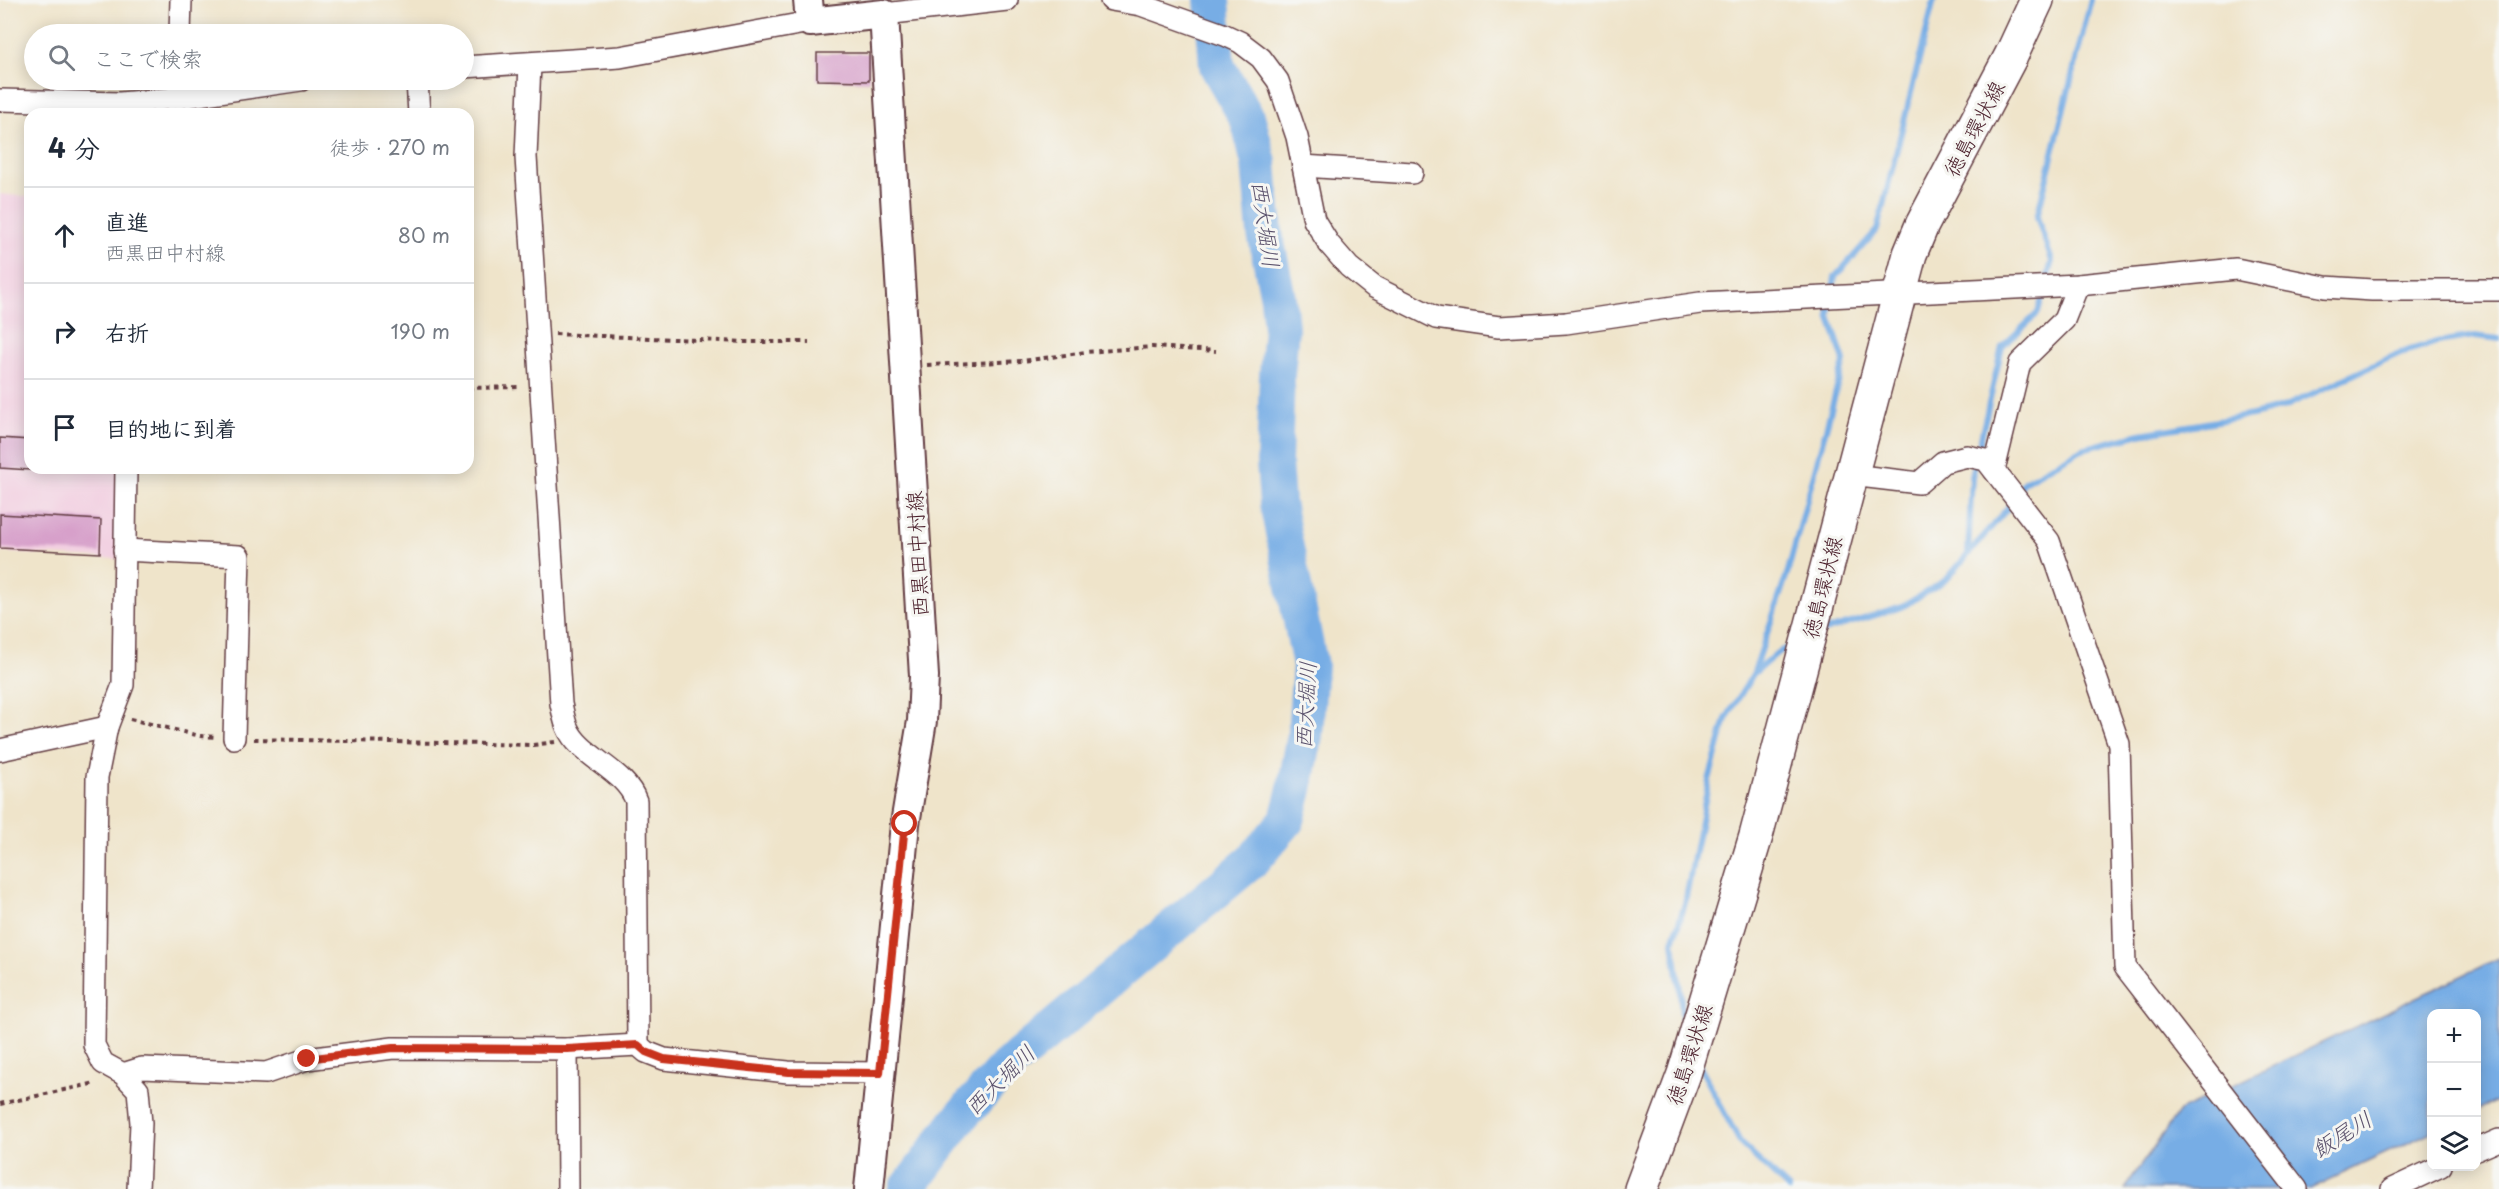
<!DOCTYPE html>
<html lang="ja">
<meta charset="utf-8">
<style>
:root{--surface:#fff;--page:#f6f6f7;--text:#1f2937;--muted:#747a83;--line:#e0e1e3}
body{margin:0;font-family:"Playpen Sans","Klee One",sans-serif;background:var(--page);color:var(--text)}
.controls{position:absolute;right:18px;bottom:18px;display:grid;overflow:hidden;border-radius:12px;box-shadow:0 3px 15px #0003}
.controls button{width:54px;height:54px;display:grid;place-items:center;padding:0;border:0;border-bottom:2px solid var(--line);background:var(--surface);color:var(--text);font:30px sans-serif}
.stop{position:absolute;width:18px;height:18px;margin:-14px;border:4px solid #c8321e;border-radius:50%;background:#fff}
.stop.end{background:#c8321e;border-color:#fff;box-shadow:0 2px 6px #0008}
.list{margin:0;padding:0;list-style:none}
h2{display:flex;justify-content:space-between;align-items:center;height:78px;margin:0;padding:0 24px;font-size:26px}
h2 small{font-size:20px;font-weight:400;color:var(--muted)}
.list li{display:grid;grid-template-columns:39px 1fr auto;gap:18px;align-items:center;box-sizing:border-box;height:96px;padding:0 24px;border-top:2px solid var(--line)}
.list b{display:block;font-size:22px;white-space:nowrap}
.list p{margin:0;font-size:20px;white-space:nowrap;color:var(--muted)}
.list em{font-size:20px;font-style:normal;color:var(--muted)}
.icon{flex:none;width:33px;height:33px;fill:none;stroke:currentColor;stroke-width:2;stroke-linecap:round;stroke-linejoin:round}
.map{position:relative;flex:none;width:2499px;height:1189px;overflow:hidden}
.search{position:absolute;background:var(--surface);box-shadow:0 3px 15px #0003;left:24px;top:24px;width:450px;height:66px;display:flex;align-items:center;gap:15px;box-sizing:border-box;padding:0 21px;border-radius:33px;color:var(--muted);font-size:22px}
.panel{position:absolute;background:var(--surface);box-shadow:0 3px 15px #0003;left:24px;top:108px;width:450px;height:366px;border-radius:18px}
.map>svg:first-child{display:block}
.built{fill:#f2cfe1}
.water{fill:#77ade5;stroke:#606688;stroke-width:1.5}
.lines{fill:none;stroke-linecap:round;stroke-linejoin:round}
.stream{stroke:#77ade5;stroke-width:6}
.river{stroke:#77ade5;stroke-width:36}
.building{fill:#d7a0ca}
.street-casing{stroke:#633d43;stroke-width:24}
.secondary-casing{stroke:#633d43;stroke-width:32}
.primary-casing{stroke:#633d43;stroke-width:36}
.path{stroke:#633d43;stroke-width:4;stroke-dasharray:4.5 4.5;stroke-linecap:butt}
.street{stroke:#fff;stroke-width:21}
.secondary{stroke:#fff;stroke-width:28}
.primary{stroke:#fff;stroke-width:33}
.route{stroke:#c8321e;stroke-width:8}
.labels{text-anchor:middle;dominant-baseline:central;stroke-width:6;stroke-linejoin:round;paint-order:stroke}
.street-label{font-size:21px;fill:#4a1f2b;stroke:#f6f6f2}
.water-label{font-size:22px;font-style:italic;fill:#5a516c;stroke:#f6f6f2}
</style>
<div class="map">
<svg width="2499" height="1189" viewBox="0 0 2499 1189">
<rect width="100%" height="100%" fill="#f6f6f2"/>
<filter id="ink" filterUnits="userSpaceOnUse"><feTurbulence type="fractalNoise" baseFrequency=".0167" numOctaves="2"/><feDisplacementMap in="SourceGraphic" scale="12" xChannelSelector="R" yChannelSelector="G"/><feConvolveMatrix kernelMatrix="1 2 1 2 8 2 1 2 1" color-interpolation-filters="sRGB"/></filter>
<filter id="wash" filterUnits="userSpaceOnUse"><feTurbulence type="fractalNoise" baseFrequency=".008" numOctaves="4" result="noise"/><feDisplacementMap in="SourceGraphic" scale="24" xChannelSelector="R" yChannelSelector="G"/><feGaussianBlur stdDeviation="1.35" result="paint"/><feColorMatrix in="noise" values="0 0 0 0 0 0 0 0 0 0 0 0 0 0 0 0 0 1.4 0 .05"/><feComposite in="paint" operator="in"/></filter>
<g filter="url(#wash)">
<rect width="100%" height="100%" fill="#efe4ca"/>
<polygon class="built" points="0,194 30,197 30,468 119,468 117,559 0,552"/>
<polygon class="water" points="2499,958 2499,1100 2477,1110 2476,1014 2432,1014 2431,1132 2310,1189 2124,1189 2179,1111"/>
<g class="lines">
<g class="stream">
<polyline points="1968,552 1972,477 2002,347 2038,313 2052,261 2037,217 2091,0"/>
<polyline points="1821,632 1902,607 1947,579 2006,510 2024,482 2082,449 2140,434 2253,415 2286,406 2400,353 2437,342 2475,336 2499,339"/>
<polyline points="1754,672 1788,571 1844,361 1829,315 1835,277 1877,230 1934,0"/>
<polyline points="1683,1029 1680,990 1673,942 1685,903 1709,780 1726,719 1753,674 1777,653 1795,644"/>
<polyline points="1699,1065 1741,1144 1789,1189"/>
</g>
<polyline class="river" points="907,1189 958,1120 1006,1067 1253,860 1287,820 1295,789 1305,735 1310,665 1277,503 1274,462 1277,375 1281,328 1278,298 1265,233 1259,163 1248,120 1217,66 1212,0"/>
</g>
<g id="blocks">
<g class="building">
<polygon points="817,53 869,53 869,81 817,80"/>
<polygon points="0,438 30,440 30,470 0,468"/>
<polygon points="0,514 101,520 100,553 0,548"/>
</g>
</g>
</g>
<g filter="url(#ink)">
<use href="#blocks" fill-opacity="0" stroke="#633d43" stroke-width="1.5"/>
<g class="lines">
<g class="street-casing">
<g id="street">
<polyline points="1111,0 1141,5 1225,35 1240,42 1261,58 1278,81 1297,137 1314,220 1329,244 1349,267 1374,287 1436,318 1499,327 1566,323 1700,303 2078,285 2236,269 2325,287 2372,290 2499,290"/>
<polyline points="884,14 1007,0"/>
<polyline points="180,34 181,0"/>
<path d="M530,64L526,157L561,704C563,712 564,720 567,727C579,757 625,769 636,801L638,1045"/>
<polyline points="464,67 620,57 810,22"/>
<polyline points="417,80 419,114"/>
<polyline points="178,98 179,80"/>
<polyline points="0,100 120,103 178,98 301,80"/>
<polyline points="1303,166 1412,173"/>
<polyline points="126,468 123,685 107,727 97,777 94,1045 103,1063 123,1074 138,1090 141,1123 138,1189"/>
<polyline points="1994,470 2020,363 2064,320 2078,285"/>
<polyline points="1851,475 1919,483 1943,462 1967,456 1986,460 2049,541 2119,744 2125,967 2297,1189"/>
<polyline points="124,550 239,556 234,738"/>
<polyline points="0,750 107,727"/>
<polyline points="567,1049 568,1189"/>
<polyline points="123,1074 142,1068 266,1073 307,1059 393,1048 567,1049 638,1045 646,1052 664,1059 788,1072 880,1073"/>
<polyline points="2476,1150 2499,1140"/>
<polyline points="2392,1189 2441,1166"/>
</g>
</g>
<g class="secondary-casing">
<polyline id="secondary" points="808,0 810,22 884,14 924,676 922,721 905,824 869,1189"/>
</g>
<g class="primary-casing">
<polyline id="primary" points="1641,1189 1684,1074 1756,836 1910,254 1922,225 2011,56 2037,0"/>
</g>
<g class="path">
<polyline points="555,334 745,342 809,342"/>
<polyline points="927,365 1023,361 1086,352 1152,347 1216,351"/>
<polyline points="468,388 521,387"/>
<polyline points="130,719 200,736 216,737"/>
<polyline points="254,739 533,745 555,742"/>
<polyline points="0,1104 96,1083"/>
</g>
<use href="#street" class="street"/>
<use href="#secondary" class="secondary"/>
<use href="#primary" class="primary"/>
</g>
</g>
<g class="lines" filter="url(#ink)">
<polyline class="route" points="307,1059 393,1048 567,1049 638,1045 646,1052 664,1059 789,1072 880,1073 905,824"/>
</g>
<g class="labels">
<g class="street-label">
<text transform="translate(1973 128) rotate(-62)">徳島環状線</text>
<text transform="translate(916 554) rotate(-93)">西黒田中村線</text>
<text transform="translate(1821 587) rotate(-76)">徳島環状線</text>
<text transform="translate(1688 1054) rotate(-72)">徳島環状線</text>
</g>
<g class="water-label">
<text transform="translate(1267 224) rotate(82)">西大堀川</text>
<text transform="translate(1304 705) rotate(-87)">西大堀川</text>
<text transform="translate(999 1079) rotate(-45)">西大堀川</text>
<text transform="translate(2341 1133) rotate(-32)">飯尾川</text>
</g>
</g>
</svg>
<div class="controls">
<button>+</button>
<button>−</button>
<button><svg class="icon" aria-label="layers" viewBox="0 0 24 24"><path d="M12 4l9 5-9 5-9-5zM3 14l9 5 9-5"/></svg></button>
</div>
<div class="stop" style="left:905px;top:824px"></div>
<div class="stop end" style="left:307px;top:1059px"></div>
<div class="search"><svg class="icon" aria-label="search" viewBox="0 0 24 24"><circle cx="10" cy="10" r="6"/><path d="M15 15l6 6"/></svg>ここで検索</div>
<section class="panel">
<h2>4 分<small>徒歩 · 270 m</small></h2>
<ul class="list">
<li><svg class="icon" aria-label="ahead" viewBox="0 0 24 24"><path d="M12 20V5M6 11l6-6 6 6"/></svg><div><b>直進</b><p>西黒田中村線</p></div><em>80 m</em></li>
<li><svg class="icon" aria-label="right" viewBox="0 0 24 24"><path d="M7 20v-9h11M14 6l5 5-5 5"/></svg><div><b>右折</b></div><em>190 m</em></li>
<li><svg class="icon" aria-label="arrive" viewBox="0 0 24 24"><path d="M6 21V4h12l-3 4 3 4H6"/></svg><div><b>目的地に到着</b></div></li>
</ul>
</section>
</div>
